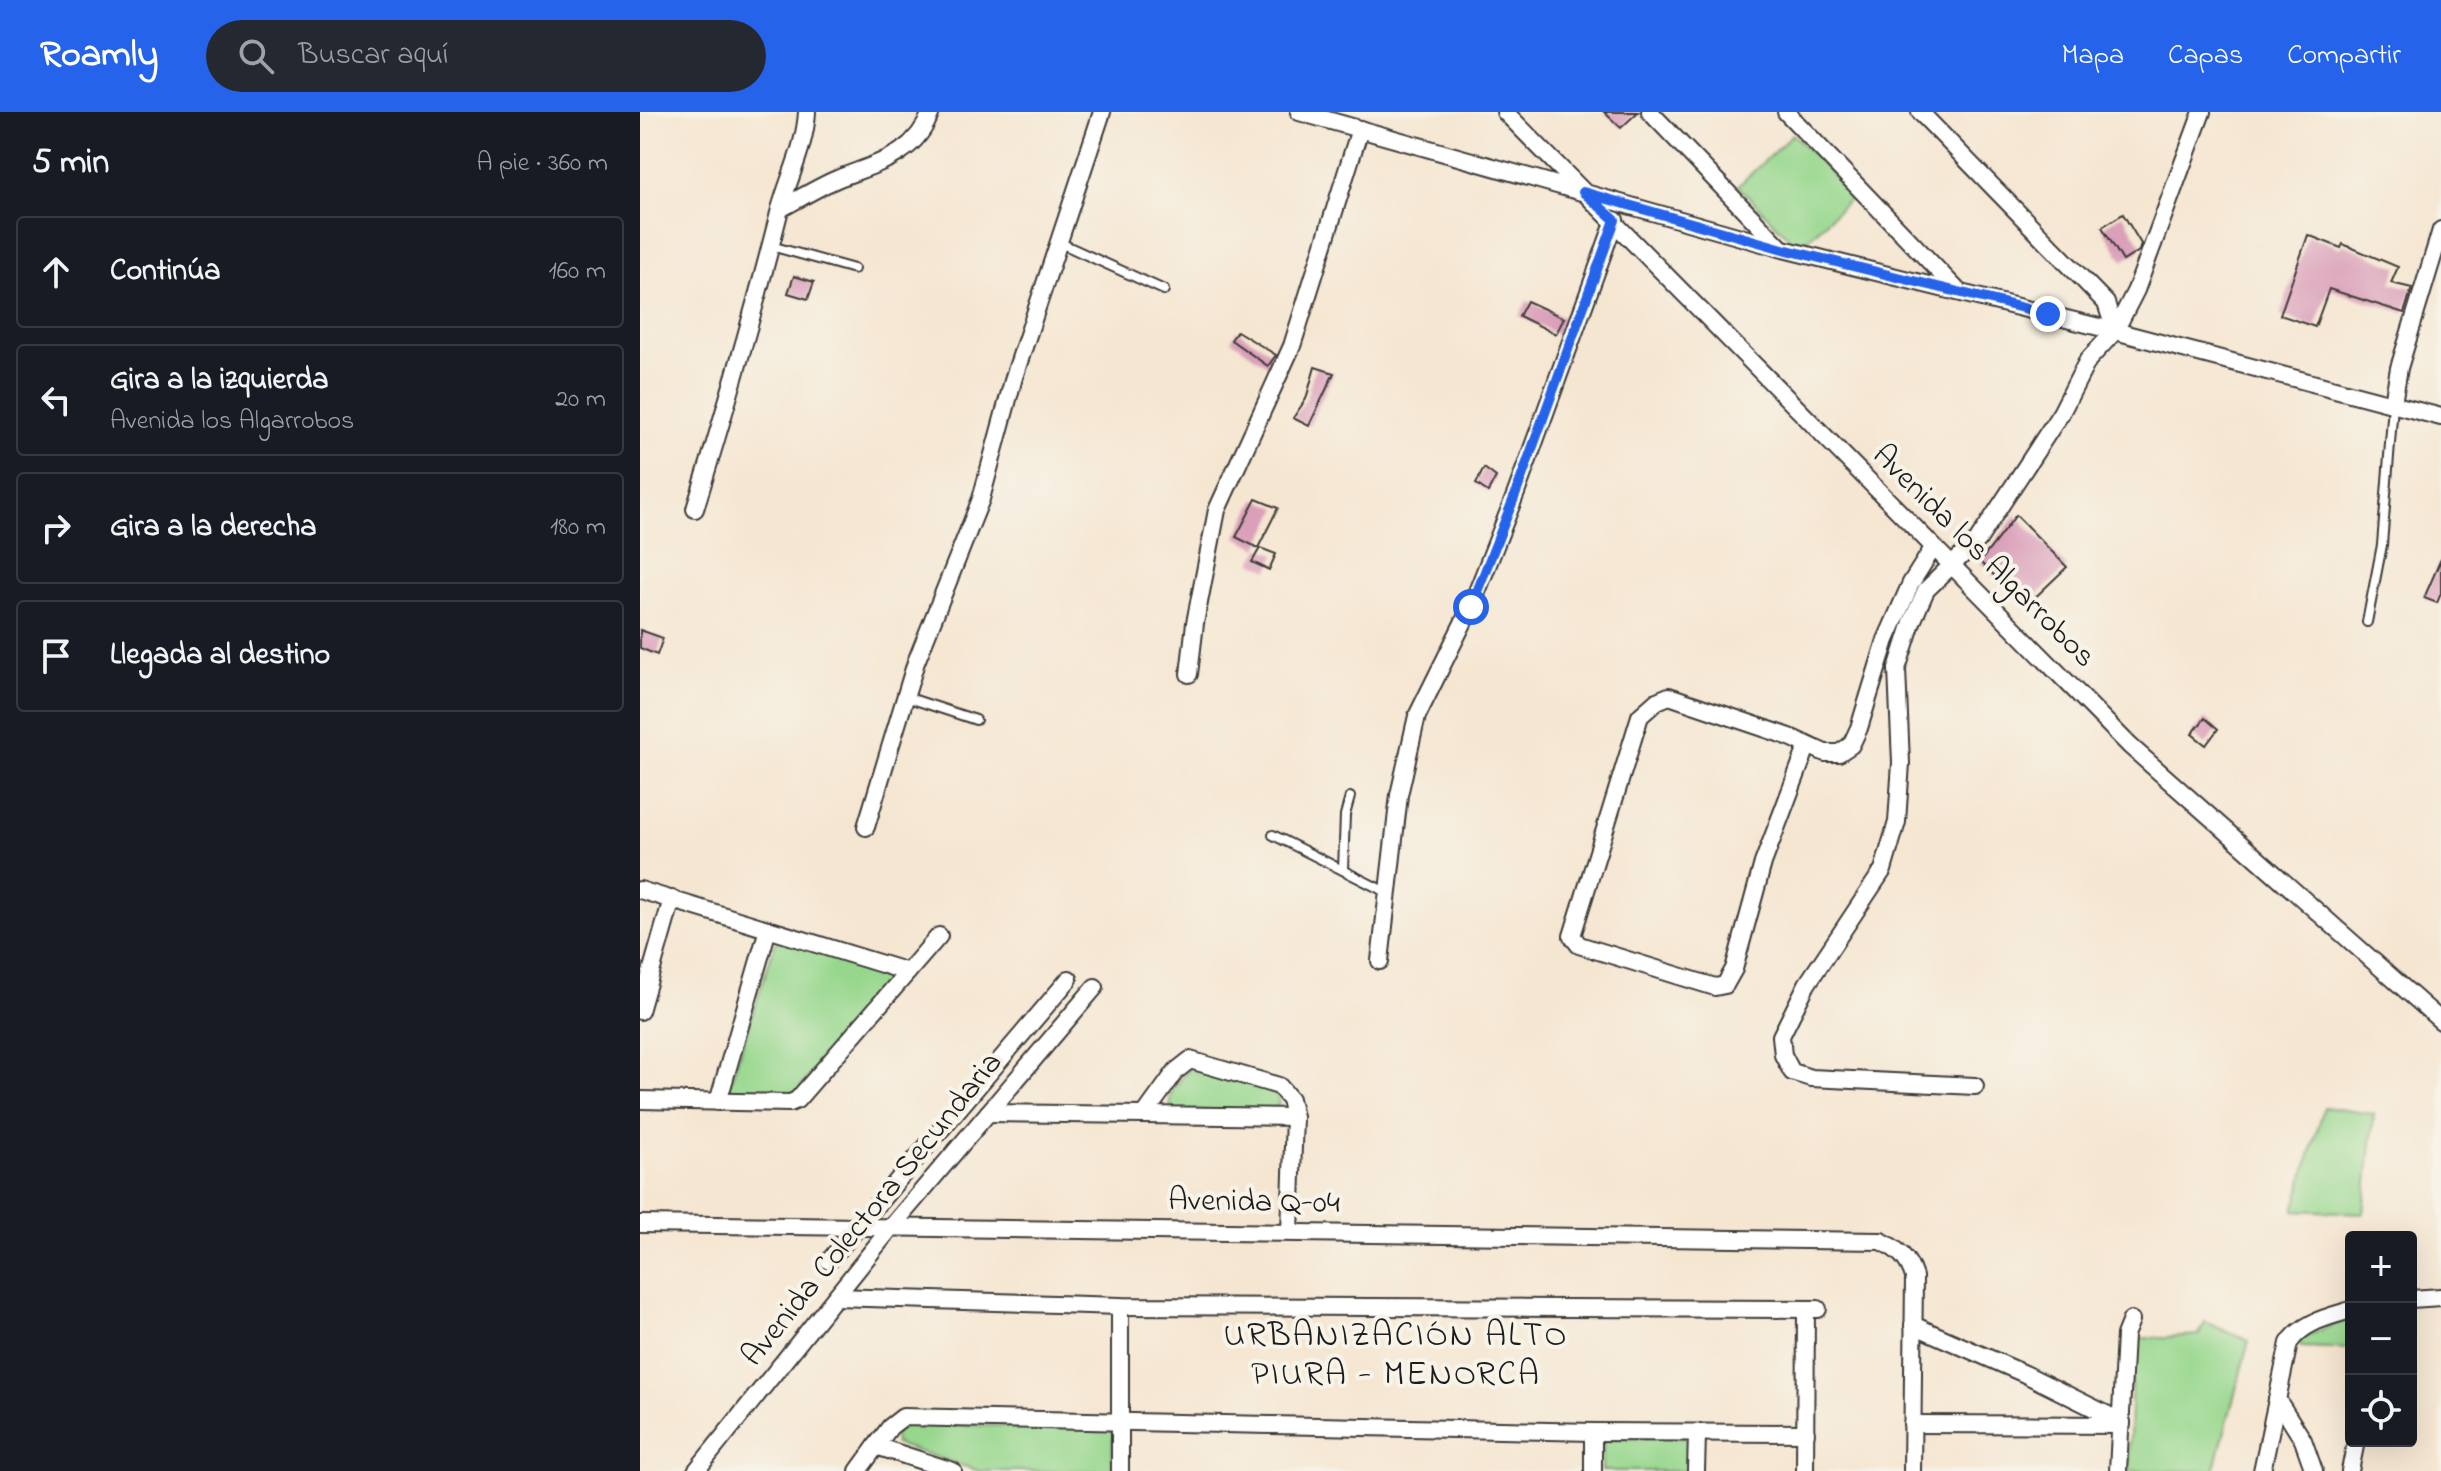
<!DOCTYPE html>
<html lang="es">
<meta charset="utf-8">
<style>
:root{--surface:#171b24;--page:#242831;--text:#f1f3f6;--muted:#9ea1a6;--line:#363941;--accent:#2563eb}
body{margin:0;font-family:"Indie Flower",sans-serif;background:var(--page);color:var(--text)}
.controls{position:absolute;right:24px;bottom:24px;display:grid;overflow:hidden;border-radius:8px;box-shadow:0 8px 32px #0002}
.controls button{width:72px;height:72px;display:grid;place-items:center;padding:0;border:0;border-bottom:2px solid var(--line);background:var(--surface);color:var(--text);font:40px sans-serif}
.stop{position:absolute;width:24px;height:24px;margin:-18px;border:6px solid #2563eb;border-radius:50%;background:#fff}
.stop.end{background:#2563eb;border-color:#fff;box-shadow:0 2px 8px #0008}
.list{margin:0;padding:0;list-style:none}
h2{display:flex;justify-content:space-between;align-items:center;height:104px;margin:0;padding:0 32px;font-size:34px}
h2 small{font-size:26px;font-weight:400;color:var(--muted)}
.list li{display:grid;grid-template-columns:52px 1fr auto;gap:24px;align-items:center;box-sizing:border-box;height:112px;margin:0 16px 16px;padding:0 16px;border:2px solid var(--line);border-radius:8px}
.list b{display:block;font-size:30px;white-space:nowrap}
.list p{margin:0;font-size:26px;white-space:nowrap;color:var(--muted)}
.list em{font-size:26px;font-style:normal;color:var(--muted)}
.icon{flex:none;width:44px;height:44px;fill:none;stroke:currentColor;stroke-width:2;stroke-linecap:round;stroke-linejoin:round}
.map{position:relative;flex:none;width:1801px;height:1359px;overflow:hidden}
header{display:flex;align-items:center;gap:48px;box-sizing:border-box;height:112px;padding:0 40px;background:var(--accent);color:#fff}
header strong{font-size:38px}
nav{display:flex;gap:44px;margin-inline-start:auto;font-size:28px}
.search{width:560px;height:72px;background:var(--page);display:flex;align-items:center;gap:20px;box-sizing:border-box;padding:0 28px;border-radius:44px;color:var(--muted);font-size:30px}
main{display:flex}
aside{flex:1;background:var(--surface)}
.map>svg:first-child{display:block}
.green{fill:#97d78d;stroke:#5a7a54;stroke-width:2}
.building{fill:#da9fb9}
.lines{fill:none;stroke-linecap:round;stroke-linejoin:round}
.service-casing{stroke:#3d3a37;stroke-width:12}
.minor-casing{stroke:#3d3a37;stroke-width:20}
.service{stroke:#fff;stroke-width:8}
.minor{stroke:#fff;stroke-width:16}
.route{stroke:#2563eb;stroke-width:10}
.labels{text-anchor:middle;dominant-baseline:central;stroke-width:8;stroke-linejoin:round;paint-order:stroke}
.street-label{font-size:32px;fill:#1c1c1c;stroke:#f7f3e8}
.neighbourhood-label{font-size:34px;letter-spacing:2px;fill:#1c1c1c;stroke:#f7f3e8}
</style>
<header>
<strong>Roamly</strong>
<div class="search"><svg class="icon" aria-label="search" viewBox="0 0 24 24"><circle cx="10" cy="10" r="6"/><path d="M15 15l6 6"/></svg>Buscar aquí</div>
<nav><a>Mapa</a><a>Capas</a><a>Compartir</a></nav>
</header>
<main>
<aside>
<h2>5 min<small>A pie · 360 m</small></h2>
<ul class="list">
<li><svg class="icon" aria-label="ahead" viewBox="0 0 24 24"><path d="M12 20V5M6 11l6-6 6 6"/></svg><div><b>Continúa</b></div><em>160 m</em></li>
<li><svg class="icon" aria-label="left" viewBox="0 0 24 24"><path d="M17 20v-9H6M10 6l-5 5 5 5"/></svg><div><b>Gira a la izquierda</b><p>Avenida los Algarrobos</p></div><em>20 m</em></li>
<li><svg class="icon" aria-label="right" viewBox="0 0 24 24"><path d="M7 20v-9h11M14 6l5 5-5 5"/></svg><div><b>Gira a la derecha</b></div><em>180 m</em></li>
<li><svg class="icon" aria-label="arrive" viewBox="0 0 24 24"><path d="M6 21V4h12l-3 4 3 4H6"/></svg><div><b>Llegada al destino</b></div></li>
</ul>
</aside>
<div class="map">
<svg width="1801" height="1359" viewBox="0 0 1801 1359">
<rect width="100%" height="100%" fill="#f7f3e8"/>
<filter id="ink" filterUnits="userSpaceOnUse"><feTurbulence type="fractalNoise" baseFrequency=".0125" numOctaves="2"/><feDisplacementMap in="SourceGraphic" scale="16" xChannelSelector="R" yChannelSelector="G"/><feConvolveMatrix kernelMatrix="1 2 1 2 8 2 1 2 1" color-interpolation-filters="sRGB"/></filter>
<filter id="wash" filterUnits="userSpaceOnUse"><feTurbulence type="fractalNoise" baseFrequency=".006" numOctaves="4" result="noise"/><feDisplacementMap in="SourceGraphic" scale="32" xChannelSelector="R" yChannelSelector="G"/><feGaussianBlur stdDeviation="1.8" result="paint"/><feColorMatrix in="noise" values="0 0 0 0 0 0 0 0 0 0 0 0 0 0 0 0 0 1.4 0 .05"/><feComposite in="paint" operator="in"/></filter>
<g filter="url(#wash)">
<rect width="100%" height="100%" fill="#f5e6d1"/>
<g class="green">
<polygon points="1153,22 1213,84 1159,136 1098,74"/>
<polygon points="137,826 246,861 249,871 155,982 93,983 89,974"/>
<path d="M551,955L635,978L639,992L633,998L533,1000C523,982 540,969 551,955Z"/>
<polygon points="1684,995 1734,1002 1724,1101 1654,1098"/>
<polygon points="1711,1205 1711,1237 1661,1235 1658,1228"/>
<polygon points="1565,1210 1609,1229 1574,1359 1489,1359 1493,1227 1559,1223"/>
<polygon points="265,1312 468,1316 473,1320 472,1359 339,1359 255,1332 254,1323"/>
<polygon points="1048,1324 1051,1359 962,1359 963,1327"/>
</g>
<g id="blocks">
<g class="building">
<polygon points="964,0 998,0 981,16"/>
<polygon points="1483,102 1501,132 1499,139 1483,149 1462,115"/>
<polygon points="1668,123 1701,136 1703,132 1758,155 1751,171 1772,176 1764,201 1689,177 1675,215 1640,203"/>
<polygon points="154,164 174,170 168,187 148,181"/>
<polygon points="887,189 924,206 916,222 879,204"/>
<polygon points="597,219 636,243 628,254 591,228"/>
<polygon points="675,255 694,261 669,314 653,306 666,287"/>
<polygon points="844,356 856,365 848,380 836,372"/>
<polygon points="616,387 638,396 618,436 596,425"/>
<polygon points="1376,403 1427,455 1386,494 1340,450"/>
<polygon points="620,436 636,442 629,458 612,450"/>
<polygon points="1801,447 1801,481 1797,491 1784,486"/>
<polygon points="0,518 23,526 17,543 0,536"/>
<polygon points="1565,606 1578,617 1566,633 1552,622"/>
</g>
</g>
</g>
<g filter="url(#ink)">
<use href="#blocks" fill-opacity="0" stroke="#3d3a37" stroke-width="2"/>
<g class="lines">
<g class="service-casing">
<g id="service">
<polyline points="418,130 524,178"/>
<polyline points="131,134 214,157"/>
<polyline points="1727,510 1742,433 1753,293"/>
<polyline points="266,585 336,608"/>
<polyline points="633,723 746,780"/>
<polyline points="703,758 705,703 710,685"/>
</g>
</g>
<g class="minor-casing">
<g id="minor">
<polyline points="659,0 1143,137 1475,219 1801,305"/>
<polyline points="865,0 1490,634 1801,909"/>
<polyline points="1010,0 1141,136"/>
<polyline points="1146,0 1317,178"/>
<polyline points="1280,0 1466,191 1475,219"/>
<path d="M140,97C159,87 178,75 197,67C236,51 275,45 291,0"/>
<polyline points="1753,291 1759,256 1801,118"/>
<path d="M55,397C85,299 114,200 139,101C148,66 165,36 167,0"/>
<polyline points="549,562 555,511 577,398 652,234 720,17"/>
<polyline points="1167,635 1123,751 1094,857 1085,873 1075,875 939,833 932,824 1000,604 1017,589 1029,584 1150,625 1185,641 1199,641 1211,633 1219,616 1246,528 1271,471 1293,436"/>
<polyline points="226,715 276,550 341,387 374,265 462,0"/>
<polyline points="0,778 268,860"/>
<polyline points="740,849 759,683 777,604 831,495 876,381 975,108"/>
<polyline points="0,899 32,787"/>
<polyline points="1335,974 1171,966 1152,960 1143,943 1141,924 1167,872 1243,758 1257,710 1261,651 1257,557 1272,510 1286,478 1338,428 1421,301 1448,248 1475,219 1496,178 1562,0"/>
<polyline points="0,988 150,991 157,988 299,824"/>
<polyline points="78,990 128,817"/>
<polyline points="348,1001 654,1005"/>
<polyline points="505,1002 536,959 550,948 639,974 650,987 654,1005 650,1120"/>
<path d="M0,1112L1241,1129C1259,1138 1268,1146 1274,1165L1272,1359"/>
<polyline points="189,1149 429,867"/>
<polyline points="196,1185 480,1194 1178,1197"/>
<polyline points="1771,1187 1801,1185"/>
<polyline points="1273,1213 1385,1262 1482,1310"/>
<polyline points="1637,1287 1663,1328 1674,1359"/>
<polyline points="1272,1312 1482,1313"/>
<polyline points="953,1320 953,1359"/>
<polyline points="236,1334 313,1359"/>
<polyline points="56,1359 253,1113 455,875"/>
<polyline points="218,1359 250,1315 263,1305 953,1320 1166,1321"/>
<polyline points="480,1359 480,1194"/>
<polyline points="1056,1359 1057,1322"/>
<polyline points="1165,1359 1166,1197"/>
<polyline points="1478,1359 1485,1223 1491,1208"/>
<path d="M1622,1359L1649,1231C1663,1210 1688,1205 1711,1198"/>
<polyline points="1710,1359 1716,1329"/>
</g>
</g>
<use href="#service" class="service"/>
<use href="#minor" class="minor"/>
</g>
</g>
<g class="lines" filter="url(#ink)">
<polyline class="route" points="831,495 876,381 975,108 943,80 1143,137 1408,202"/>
</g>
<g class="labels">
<g class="street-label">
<text transform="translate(1343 445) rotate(45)">Avenida los Algarrobos</text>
<text transform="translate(614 1091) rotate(1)">Avenida Q-04</text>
<text transform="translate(233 1098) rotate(-51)">Avenida Colectora Secundaria</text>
</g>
<g class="neighbourhood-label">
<text x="756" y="1225">URBANIZACIÓN ALTO<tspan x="756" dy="39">PIURA - MENORCA</tspan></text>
</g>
</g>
</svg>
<div class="controls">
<button>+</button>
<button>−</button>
<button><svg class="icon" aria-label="locate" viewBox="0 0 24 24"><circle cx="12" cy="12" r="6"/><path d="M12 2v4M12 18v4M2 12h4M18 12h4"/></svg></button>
</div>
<div class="stop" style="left:831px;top:495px"></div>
<div class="stop end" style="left:1408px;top:202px"></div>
</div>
</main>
